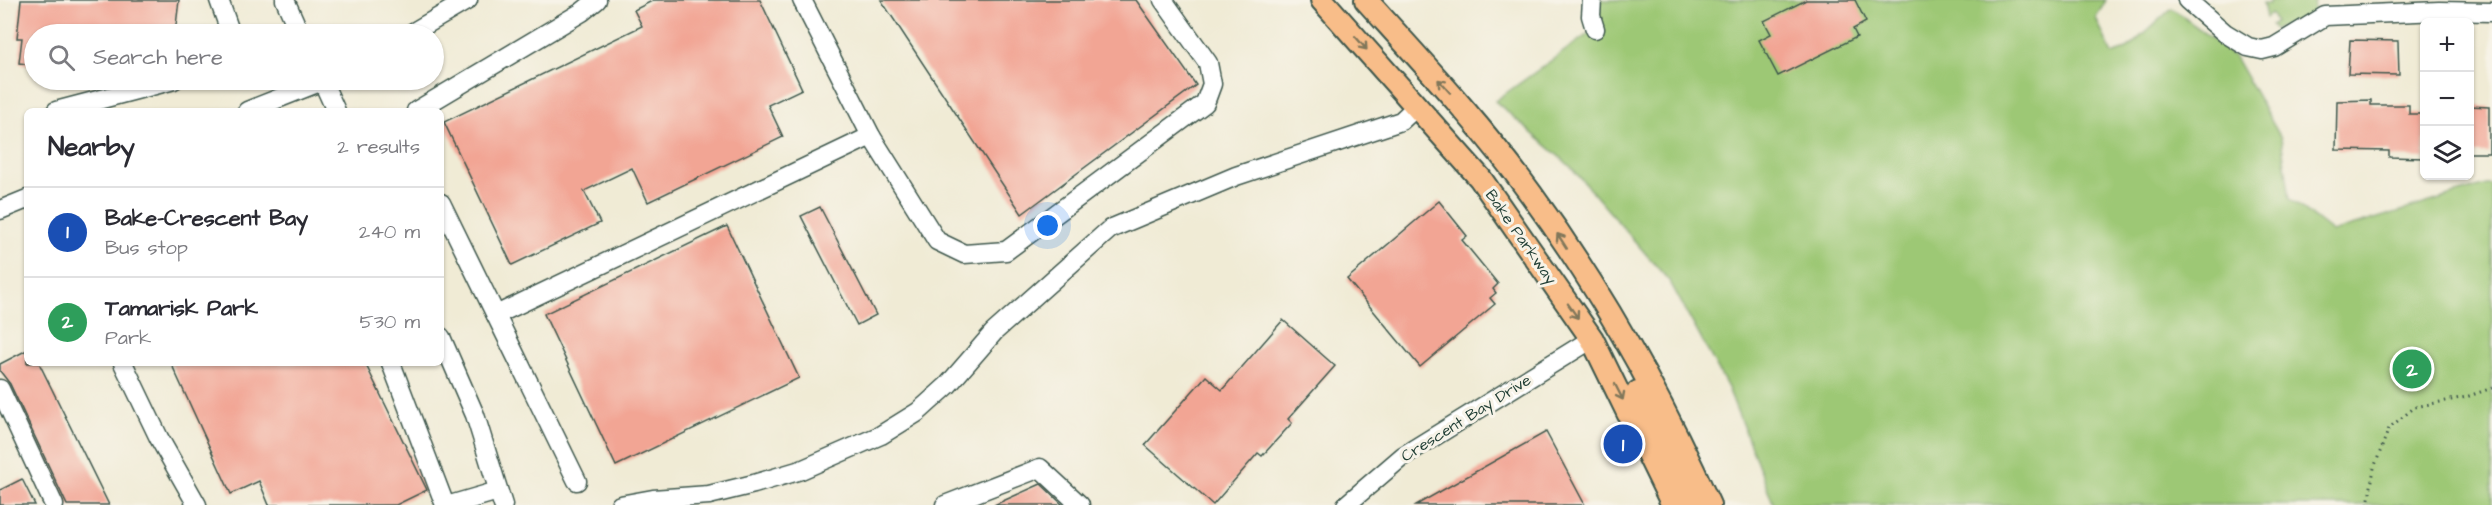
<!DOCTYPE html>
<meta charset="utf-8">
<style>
:root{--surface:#fff;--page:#f7f7f7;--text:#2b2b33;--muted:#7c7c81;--line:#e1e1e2;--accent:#0f766e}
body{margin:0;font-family:"Architects Daughter",sans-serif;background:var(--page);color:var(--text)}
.controls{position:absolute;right:18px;top:18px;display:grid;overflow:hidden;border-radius:9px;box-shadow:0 2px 4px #0004}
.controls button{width:54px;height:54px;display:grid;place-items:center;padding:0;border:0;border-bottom:2px solid var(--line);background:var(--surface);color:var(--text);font:30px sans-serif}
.you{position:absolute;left:1048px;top:226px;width:21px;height:21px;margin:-15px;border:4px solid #fff;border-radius:50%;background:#1a73e8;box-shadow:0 0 0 9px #1a73e833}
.badge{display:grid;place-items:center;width:39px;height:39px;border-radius:50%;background:var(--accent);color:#fff;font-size:20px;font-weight:700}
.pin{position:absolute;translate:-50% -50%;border:3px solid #fff;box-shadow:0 2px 6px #0006}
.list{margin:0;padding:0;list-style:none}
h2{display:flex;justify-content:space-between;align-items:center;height:78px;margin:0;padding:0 24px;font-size:26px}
h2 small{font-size:20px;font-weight:400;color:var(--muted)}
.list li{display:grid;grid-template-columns:39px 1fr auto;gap:18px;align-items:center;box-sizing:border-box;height:90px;padding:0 24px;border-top:2px solid var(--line)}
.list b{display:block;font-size:22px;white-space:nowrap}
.list p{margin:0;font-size:20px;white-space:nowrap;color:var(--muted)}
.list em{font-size:20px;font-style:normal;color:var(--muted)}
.icon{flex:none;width:33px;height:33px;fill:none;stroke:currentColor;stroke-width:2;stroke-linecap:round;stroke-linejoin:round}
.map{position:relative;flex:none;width:2492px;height:505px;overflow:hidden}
.search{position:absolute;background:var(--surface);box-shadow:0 2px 4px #0004;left:24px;top:24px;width:420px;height:66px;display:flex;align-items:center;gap:15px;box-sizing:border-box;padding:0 21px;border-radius:33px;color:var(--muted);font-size:22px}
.panel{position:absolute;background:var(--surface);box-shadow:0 2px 4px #0004;left:24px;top:108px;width:420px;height:258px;border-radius:9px}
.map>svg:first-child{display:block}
.green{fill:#9dc874;stroke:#5e8254;stroke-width:1.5}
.building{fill:#f2a594}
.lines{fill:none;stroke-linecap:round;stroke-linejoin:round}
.minor-casing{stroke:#3e574c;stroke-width:21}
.major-casing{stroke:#3e574c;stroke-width:26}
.path{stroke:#3e574c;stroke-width:3;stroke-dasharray:1.5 4.5;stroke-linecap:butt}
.minor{stroke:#fff;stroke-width:18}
.major{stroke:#f8bd89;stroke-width:22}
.oneway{stroke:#81775a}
.labels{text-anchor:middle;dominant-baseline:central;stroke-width:6;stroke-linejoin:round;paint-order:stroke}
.street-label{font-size:16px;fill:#1f3d34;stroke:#f7f3e8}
</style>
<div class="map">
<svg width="2492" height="505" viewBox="0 0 2492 505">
<rect width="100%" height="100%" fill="#f7f3e8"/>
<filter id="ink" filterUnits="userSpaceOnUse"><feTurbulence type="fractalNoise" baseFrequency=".0167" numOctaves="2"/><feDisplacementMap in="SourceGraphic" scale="12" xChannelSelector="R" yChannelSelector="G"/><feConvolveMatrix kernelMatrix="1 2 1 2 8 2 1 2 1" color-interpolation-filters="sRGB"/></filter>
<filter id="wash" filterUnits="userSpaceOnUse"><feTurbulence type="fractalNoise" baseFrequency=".008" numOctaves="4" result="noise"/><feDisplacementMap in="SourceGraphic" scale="24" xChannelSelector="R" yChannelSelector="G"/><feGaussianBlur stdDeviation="1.35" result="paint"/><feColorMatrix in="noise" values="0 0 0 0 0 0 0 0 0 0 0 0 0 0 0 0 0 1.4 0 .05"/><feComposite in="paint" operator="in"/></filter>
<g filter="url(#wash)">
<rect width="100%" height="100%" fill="#f0ebd5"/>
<g class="green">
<polygon points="1593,0 2106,0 2096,18 2112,54 2127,49 2172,8 2235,57 2281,138 2290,199 2332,232 2486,185 2492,185 2492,505 1774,505 1728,388 1670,282 1570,166 1495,101 1595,29"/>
<polygon points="2270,0 2315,0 2313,14 2297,23 2274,28 2271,25 2276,21 2271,14 2266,18 2263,3 2269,3"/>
</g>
<g id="blocks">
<g class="building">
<polygon points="21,0 179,0 175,34 34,34 34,65 19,63 22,38 17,38"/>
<polygon points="654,0 760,0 802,89 768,105 783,137 648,202 632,168 584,191 600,223 512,265 444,122 642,26 634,10"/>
<polygon points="881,0 1136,0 1196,85 1022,214"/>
<polygon points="1806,0 1855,0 1866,22 1853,29 1857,37 1778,76 1759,40 1771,34 1764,21"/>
<polygon points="2350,40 2398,41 2399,75 2348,74"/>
<polygon points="2371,100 2371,105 2409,105 2409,114 2424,114 2424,158 2389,157 2389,151 2336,150 2337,101"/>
<polygon points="2469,106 2489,107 2489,153 2469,153"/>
<polygon points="1439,201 1467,236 1462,240 1498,284 1493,289 1496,293 1490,298 1495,304 1420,367 1347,279"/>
<polygon points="820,207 876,315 857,325 801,216"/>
<polygon points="727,226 799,378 616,466 544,314"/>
<polygon points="1283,320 1335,366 1288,419 1292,423 1262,456 1258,453 1213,505 1145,445 1206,376 1222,390"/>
<polygon points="27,350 27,363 39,363 109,505 67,505 10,384 0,371 0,364"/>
<polygon points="171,363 365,363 427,490 396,505 269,505 259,481 231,494"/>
<polygon points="1546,432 1585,505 1416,505"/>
<polygon points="22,479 35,505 0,505 0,490"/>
<polygon points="1041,484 1063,505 994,505"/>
</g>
</g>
</g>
<g filter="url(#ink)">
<use href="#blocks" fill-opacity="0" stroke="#3e574c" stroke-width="1.5"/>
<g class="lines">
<g class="minor-casing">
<g id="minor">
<polyline points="219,0 231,34"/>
<polyline points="285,0 300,34"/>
<polyline points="802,0 871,136 937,241 964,254 1006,251 1205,103 1212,84 1208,63 1163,0"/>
<polyline points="1592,0 1591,16 1595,29"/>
<polyline points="2187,0 2225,33 2248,47 2262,50 2274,47 2325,16 2439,11 2492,12"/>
<polyline points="410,34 468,0"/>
<polyline points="322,80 336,111"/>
<polyline points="56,111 174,80"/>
<polyline points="247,111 325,80"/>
<polyline points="416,111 582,12 597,0"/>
<polyline points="441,203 577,481"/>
<polyline points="0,210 27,199"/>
<polyline points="496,315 871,136"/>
<polyline points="441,337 475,415 503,505"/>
<polyline points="123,363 159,438 197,505"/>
<polyline points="391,363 445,505"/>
<polyline points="0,389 54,505"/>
<polyline points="450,505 498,491"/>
<polyline points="620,505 653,499 709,495 754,484 801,470 881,435 918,412 948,385 994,332 1110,229 1236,176 1401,121 1417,106"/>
<polyline points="945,505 1040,468 1080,505"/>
<polyline points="1346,505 1403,456 1592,339"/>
</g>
</g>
<g class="major-casing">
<g id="major">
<polyline points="1322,0 1480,178 1592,339 1673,505"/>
<path d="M1366,0C1423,63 1481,125 1531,194C1601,290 1661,397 1709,505"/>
<polyline points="1638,392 1664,442 1691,505"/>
</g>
</g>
<polyline class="path" points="2368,505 2374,468 2389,428 2415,407 2466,397 2492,388"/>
<use href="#minor" class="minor"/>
<use href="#major" class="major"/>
</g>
<defs><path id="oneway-shaft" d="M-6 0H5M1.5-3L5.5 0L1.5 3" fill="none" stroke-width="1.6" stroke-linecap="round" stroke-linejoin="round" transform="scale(1.5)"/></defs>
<g class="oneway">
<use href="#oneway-shaft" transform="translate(1361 43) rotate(49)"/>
<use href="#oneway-shaft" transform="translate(1444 86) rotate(-132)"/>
<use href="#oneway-shaft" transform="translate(1562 241) rotate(-123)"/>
<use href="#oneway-shaft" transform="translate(1573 311) rotate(55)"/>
<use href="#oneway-shaft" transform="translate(1619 392) rotate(63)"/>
</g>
</g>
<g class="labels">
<g class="street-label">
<text transform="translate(1521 237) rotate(55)">Bake Parkway</text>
<text transform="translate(1466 418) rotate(-32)">Crescent Bay Drive</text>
</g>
</g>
</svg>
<div class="controls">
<button>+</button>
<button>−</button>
<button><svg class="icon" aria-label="layers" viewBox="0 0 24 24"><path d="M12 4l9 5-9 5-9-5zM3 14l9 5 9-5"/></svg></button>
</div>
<div class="you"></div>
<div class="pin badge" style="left:1623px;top:444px;background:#1a4fb4">1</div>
<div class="pin badge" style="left:2412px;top:369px;background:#2e9e5b">2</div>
<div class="search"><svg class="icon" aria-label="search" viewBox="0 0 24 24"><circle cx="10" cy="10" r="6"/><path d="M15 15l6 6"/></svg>Search here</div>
<section class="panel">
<h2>Nearby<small>2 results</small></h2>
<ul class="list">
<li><span class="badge" style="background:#1a4fb4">1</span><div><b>Bake-Crescent Bay</b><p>Bus stop</p></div><em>240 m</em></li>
<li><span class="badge" style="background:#2e9e5b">2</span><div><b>Tamarisk Park</b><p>Park</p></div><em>530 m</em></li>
</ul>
</section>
</div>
